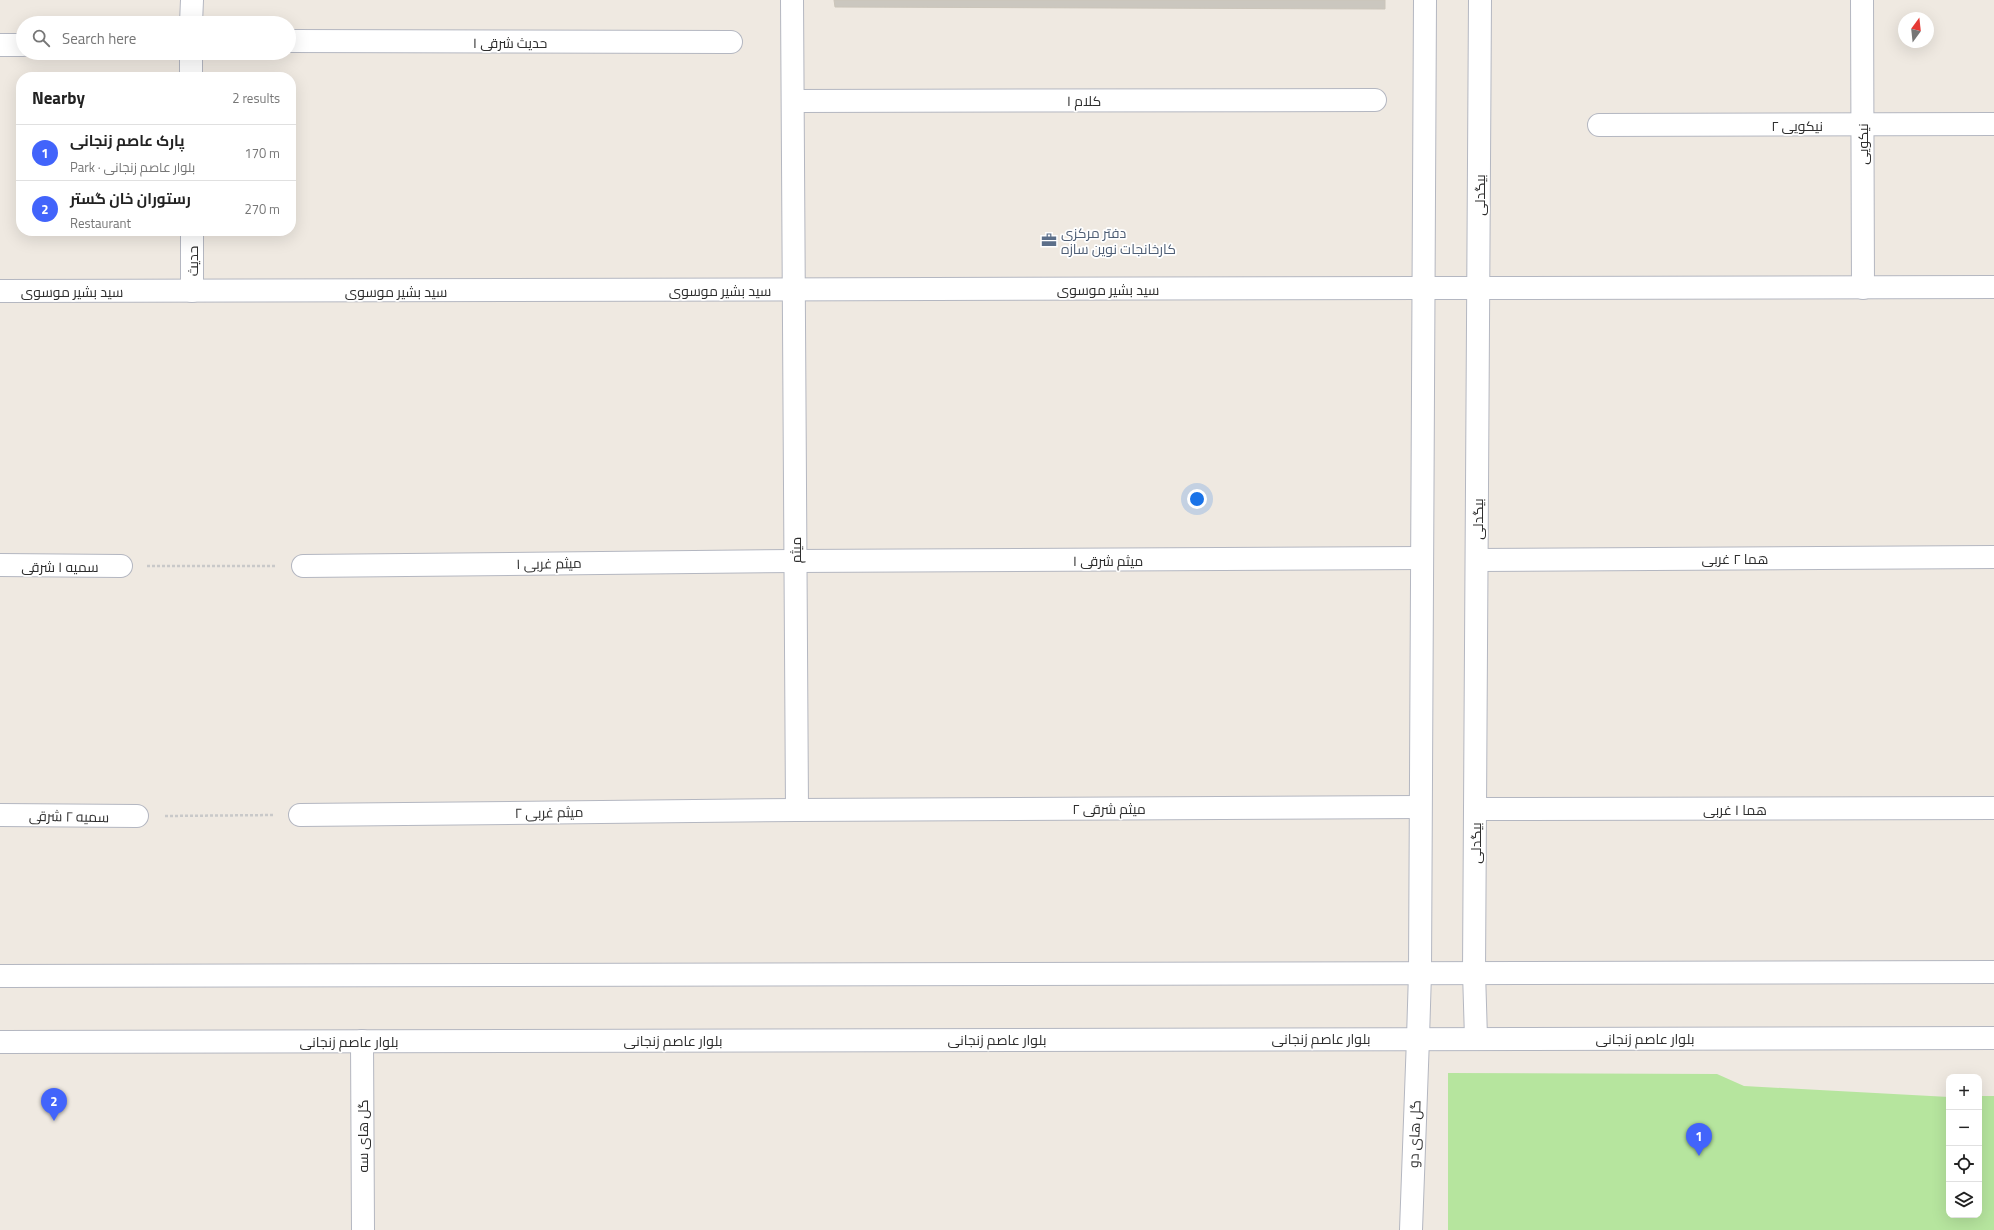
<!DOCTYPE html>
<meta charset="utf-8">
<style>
:root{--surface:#fff;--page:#f2f2f2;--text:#222;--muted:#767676;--line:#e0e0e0;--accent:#4264fb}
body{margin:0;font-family:"Titillium Web",Cairo,sans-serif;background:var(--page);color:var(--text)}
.controls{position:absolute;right:12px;bottom:12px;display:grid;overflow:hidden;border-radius:8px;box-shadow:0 4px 16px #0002}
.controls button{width:36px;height:36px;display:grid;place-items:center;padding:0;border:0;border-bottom:1px solid var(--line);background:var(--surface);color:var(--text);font:20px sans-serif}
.compass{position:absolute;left:1898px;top:12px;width:36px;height:36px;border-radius:50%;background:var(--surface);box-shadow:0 4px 16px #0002;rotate:15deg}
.you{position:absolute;left:1197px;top:499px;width:14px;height:14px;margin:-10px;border:3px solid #fff;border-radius:50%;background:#1a73e8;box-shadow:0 0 0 6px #1a73e833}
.badge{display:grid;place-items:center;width:26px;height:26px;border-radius:50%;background:var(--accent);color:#fff;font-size:13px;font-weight:700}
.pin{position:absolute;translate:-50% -33px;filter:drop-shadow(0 1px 2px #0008)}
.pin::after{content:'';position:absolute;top:21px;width:14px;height:12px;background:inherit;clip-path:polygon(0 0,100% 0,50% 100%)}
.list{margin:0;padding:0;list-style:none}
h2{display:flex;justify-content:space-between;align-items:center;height:52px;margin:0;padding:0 16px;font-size:17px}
h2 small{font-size:13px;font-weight:400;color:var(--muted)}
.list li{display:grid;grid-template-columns:26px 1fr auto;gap:12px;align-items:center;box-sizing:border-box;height:56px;padding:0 16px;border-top:1px solid var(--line)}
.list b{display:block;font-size:15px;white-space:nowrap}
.list p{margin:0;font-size:13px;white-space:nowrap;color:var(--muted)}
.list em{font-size:13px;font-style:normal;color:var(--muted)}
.icon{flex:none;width:22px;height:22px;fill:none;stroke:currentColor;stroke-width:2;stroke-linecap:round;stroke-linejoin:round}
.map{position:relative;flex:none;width:1994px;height:1230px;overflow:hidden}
.search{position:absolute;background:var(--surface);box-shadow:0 4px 16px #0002;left:16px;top:16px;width:280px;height:44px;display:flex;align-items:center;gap:10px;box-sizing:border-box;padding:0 14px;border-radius:22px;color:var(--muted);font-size:15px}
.panel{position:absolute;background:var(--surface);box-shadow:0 4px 16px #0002;left:16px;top:72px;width:280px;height:164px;border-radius:16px}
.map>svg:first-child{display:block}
.green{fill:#b6e59e}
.building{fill:#cbc7bf;stroke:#cbc5ba}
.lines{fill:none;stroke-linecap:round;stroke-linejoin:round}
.minor-casing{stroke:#b4b7c1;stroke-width:24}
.tertiary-casing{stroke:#b4b7c1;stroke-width:24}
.secondary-casing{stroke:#b4b7c1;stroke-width:24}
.path{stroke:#c9c9c9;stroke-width:2.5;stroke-dasharray:3 2;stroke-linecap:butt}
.minor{stroke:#fff;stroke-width:22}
.tertiary{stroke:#fff;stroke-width:22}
.secondary{stroke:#fff;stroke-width:22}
.labels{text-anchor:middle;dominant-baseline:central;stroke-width:3.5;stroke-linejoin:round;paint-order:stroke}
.street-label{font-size:14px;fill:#2e2e2e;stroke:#fff}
.service-label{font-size:14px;fill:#4e5e75;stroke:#fff;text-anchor:start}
</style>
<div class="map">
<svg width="1994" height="1230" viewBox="0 0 1994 1230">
<rect width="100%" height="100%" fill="#efe9e1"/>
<polygon class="green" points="1448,1073 1717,1074 1744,1086 1949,1097 1949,1215 1979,1215 1979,1096 1994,1096 1994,1230 1448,1230"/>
<polygon class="building" points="834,0 1385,0 1385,9 835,7"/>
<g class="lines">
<g class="minor-casing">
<g id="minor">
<polyline points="1862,0 1863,288"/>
<polyline points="191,23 192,0"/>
<polyline points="289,41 731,42"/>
<polyline points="0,45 23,45"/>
<polyline points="191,53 191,77"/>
<polyline points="794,101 1375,100"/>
<polyline points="1599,125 1994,124"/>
<polyline points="192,231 192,291"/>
<polyline points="1479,288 1994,287"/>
<polyline points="1477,560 1994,557"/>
<polyline points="0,565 121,566"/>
<polyline points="303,566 795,561 1422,558"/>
<polyline points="1475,809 1994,808"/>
<polyline points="0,815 137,816"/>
<polyline points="300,815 797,810 1420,807"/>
<polyline points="362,1041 363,1230"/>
</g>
</g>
<g class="tertiary-casing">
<g id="tertiary">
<polyline points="792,0 797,810"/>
<polyline points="0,291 1423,288"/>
<polyline points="1411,1230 1418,1038"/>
</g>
</g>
<g class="secondary-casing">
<g id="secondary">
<polyline points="1423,288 1479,288"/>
<polyline points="0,976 1994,972"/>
<polyline points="1418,1038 1420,973 1425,0"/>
<polyline points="1476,1038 1474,972 1480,0"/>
<polyline points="0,1042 1994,1038"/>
</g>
</g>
<g class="path">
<polyline points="147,566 276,566"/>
<polyline points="165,816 274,815"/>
</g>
<use href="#minor" class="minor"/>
<use href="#tertiary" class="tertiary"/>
<use href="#secondary" class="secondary"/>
</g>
<defs>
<g id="office-bare" transform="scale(1.2)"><path d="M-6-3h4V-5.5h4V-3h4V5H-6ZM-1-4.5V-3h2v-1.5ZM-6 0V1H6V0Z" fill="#5c6f8a" stroke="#fff" stroke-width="2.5" paint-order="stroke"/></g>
</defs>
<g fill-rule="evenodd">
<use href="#office-bare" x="1049" y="240"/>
</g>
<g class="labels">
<g class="street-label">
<text x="510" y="42">حدیث شرقی ۱</text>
<text x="1084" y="100">کلام ۱</text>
<text x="1797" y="125">نیکویی ۲</text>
<text transform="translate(1862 144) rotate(-90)">نیکویی</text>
<text transform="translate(1479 195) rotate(-90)">بیگدلی</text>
<text transform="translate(192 261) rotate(-90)">حدیث</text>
<text x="1108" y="289">سید بشیر موسوی</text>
<text x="720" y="290">سید بشیر موسوی</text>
<text x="72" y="291">سید بشیر موسوی</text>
<text x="396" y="291">سید بشیر موسوی</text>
<text transform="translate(1477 519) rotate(-90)">بیگدلی</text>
<text transform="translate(795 550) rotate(-90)">میثم</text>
<text x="1735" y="558">هما ۲ غربی</text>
<text x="1108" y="560">میثم شرقی ۱</text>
<text transform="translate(549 563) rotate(-1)">میثم غربی ۱</text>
<text x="60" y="566">سمیه ۱ شرقی</text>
<text x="1109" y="808">میثم شرقی ۲</text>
<text x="1735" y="809">هما ۱ غربی</text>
<text transform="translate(549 812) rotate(-1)">میثم غربی ۲</text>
<text transform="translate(69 816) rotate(1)">سمیه ۲ شرقی</text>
<text transform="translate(1475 843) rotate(-90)">بیگدلی</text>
<text x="1321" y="1038">بلوار عاصم زنجانی</text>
<text x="1645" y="1038">بلوار عاصم زنجانی</text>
<text x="997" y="1039">بلوار عاصم زنجانی</text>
<text x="673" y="1040">بلوار عاصم زنجانی</text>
<text x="349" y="1041">بلوار عاصم زنجانی</text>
<text transform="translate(1414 1134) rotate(-88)">گل های دو</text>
<text transform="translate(362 1136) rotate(-90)">گل های سه</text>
</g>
<g class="service-label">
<text x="1061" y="232">دفتر مرکزی<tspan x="1061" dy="16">کارخانجات نوین سازه</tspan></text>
</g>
</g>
</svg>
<div class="controls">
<button>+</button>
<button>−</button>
<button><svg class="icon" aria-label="locate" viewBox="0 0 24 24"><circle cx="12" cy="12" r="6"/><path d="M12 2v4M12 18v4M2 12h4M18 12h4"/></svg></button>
<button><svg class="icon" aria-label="layers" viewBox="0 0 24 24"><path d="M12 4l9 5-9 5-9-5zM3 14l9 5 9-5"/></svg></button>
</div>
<svg class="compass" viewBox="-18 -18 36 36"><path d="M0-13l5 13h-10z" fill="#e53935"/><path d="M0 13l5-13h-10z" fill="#767676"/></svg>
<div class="you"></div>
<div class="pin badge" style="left:1699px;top:1156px">1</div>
<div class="pin badge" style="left:54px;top:1121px">2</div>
<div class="search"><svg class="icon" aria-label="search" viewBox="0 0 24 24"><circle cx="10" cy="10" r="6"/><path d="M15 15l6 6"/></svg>Search here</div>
<section class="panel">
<h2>Nearby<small>2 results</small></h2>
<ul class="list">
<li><span class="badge">1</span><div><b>پارک عاصم زنجانی</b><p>Park · بلوار عاصم زنجانی</p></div><em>170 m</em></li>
<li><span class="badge">2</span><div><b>رستوران خان گستر</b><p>Restaurant</p></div><em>270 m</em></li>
</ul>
</section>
</div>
